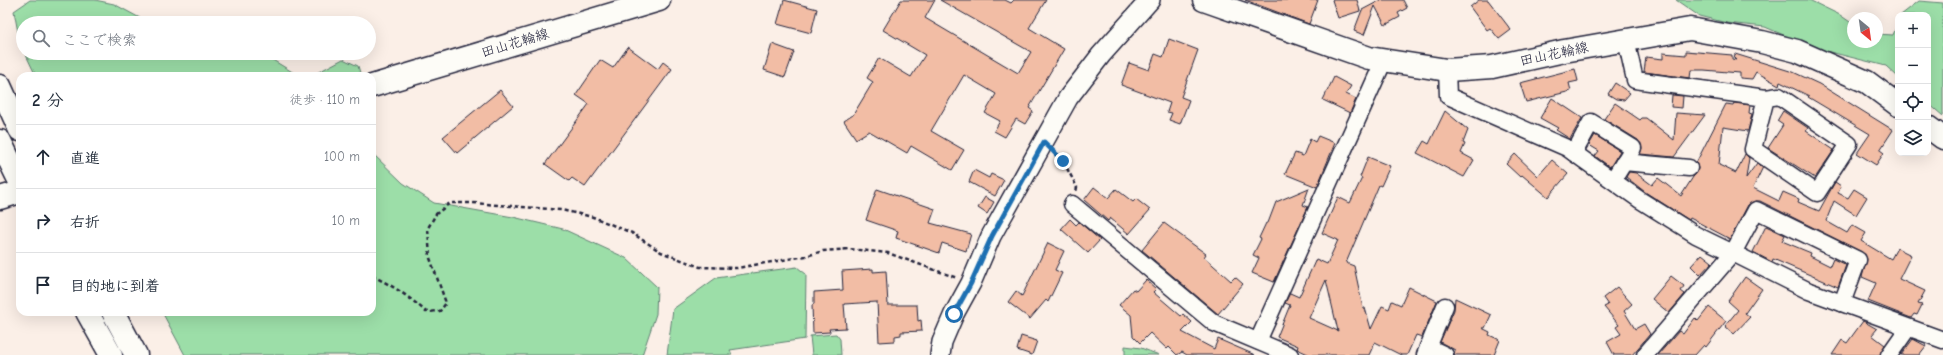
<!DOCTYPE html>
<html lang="ja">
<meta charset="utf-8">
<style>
:root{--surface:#fff;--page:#f2f2f3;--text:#1f2937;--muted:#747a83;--line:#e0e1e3}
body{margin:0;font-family:"Comic Neue","Klee One",sans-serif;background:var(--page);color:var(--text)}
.controls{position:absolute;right:12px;top:12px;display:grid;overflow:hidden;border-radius:8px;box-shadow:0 4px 16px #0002}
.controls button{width:36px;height:36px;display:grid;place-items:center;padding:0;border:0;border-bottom:1px solid var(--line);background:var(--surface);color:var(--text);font:20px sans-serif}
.compass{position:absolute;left:1847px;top:12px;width:36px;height:36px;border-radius:50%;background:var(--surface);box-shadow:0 4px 16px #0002;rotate:151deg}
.stop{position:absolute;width:12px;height:12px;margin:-9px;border:3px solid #1f6fb2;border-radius:50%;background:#fff}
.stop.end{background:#1f6fb2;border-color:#fff;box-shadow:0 1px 4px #0008}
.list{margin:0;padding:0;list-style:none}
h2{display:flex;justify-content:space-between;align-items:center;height:52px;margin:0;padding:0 16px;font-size:17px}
h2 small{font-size:13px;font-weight:400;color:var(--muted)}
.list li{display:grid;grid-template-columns:26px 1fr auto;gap:12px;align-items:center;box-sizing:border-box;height:64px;padding:0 16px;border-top:1px solid var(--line)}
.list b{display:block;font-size:15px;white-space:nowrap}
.list em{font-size:13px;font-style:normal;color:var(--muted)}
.icon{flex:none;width:22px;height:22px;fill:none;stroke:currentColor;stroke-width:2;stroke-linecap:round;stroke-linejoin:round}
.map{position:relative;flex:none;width:1943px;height:355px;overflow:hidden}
.search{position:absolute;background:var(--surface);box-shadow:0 4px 16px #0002;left:16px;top:16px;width:360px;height:44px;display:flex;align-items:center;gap:10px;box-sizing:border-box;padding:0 14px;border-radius:22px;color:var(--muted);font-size:15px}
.panel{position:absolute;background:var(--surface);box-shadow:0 4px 16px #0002;left:16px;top:72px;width:360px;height:244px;border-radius:12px}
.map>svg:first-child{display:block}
.green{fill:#9cdea8;stroke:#5f8072}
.building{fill:#f2bda5;stroke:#22223b;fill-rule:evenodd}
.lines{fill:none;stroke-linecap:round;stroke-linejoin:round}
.minor-casing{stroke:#22223b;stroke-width:19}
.tertiary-casing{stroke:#22223b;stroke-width:22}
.secondary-casing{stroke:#22223b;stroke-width:25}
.motorway-casing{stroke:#22223b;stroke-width:25}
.path{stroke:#22223b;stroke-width:2.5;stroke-dasharray:4 3;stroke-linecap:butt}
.minor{stroke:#fdfcf7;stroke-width:16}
.tertiary{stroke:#fdfcf7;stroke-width:19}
.secondary{stroke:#fdfcf7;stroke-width:22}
.motorway{stroke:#fdfcf7;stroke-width:22}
.route{stroke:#1f6fb2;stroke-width:5}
.labels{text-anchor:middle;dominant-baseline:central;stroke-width:4;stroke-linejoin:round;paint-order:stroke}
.street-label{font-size:14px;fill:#22223b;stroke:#fdfcf7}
</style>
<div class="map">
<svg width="1943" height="355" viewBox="0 0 1943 355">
<rect width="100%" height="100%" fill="#fbefe7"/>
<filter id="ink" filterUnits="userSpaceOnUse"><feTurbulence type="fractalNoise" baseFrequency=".025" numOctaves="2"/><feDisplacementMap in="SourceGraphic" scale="8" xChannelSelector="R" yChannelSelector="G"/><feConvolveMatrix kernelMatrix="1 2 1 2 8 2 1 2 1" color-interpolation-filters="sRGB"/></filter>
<g filter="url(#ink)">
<g class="green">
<polygon points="30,0 95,0 114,4 149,23 23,23 23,50 20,43 14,11"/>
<polygon points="1676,0 1809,0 1840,15 1853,24 1853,42 1877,42 1877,34 1893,35 1898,23 1898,77 1886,66 1814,48 1765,27 1727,23 1699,16"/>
<polygon points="1919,1 1943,3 1943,116 1928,103 1928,15 1901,15"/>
<polygon points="25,53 269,53 271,59 299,76 36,76"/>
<polygon points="343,59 358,66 361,76 311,76"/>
<polygon points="372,153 403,183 434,203 513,217 563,229 626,258 657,287 656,314 642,355 185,355 162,312 372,312"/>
<polygon points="797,267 806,274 805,339 730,350 732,355 667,355 673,309 716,278"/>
<polygon points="836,334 840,339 841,355 812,355 810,336"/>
<polygon points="1125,346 1141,348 1159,355 1125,355"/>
</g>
<g class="building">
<polygon points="784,0 817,9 811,33 777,24"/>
<polygon points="901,0 935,0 925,18 1018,73 1031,52 940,0 1005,0 1011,3 1014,0 1046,0 1029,28 1064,49 1029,108 1033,111 1025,124 1016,119 1005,137 994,131 1000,121 985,113 996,94 964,75 931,131 964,150 952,170 911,146 907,153 869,131 856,139 844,121 853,115 873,82 867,78 879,58 911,77 925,55 883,30"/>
<polygon points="1245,0 1318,0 1309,24"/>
<polygon points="1332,0 1357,0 1360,11 1338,18"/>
<polygon points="1381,0 1403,0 1407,8 1398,13 1400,17 1385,25 1375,6 1364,35 1354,31 1362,10"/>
<polygon points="1479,0 1488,0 1511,30 1499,39 1490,28 1487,30 1470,7"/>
<polygon points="1169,39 1198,50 1181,97 1189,100 1180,124 1169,120 1172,113 1167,112 1170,103 1121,85 1129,63 1149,70 1155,54 1163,57"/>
<polygon points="772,44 794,52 785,77 764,70"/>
<polygon points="628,47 658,69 663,62 672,69 585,187 572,178 569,181 545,164 589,104 576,95 600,60 613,68"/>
<polygon points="1686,51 1732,55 1732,59 1736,60 1734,58 1735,54 1793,72 1819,84 1893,130 1880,150 1884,153 1876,165 1857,153 1870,134 1808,97 1809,96 1780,82 1779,85 1756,72 1752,79 1740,78 1740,73 1704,70 1691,70 1690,78 1644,72 1646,57 1663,59 1663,53 1686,55"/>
<polygon points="1575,69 1578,81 1569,83 1571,91 1526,102 1520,83"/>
<polygon points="1334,77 1351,86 1346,94 1356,99 1350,113 1323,100"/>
<polygon points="1615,83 1630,93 1624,100 1616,99 1608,94"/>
<polygon points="500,90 513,106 457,153 443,137"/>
<polygon points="1672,95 1683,96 1682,108 1671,107"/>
<polygon points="1552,98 1582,118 1570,139 1556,130 1558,128 1540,118"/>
<polygon points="1615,103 1640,120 1642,118 1646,118 1674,140 1676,113 1705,115 1674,157 1640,154 1642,148 1638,140 1604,119"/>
<polygon points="1734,103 1750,105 1749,113 1752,114 1748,131 1723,127 1719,165 1736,173 1745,154 1749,158 1746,178 1757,163 1763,167 1753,188 1779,201 1783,192 1799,199 1798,202 1819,211 1835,182 1841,186 1838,193 1848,198 1854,189 1867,197 1856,215 1834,201 1826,221 1847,233 1852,225 1866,233 1861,241 1891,259 1897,248 1911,255 1899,279 1925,291 1918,304 1922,305 1917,315 1914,314 1911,318 1868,301 1876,283 1862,277 1867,259 1862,252 1760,201 1755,201 1748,205 1730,239 1690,218 1689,220 1645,192 1626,177 1629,172 1636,173 1652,185 1658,178 1681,196 1693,177 1697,173 1698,168 1696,163 1726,104 1733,105"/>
<polygon points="1445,111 1468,130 1463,143 1465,144 1461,153 1474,160 1464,177 1417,153 1424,141 1429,144"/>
<polygon points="1783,111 1808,128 1806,131 1834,150 1815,178 1768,148 1783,125 1777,121"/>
<polygon points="1595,135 1620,151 1610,167 1595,156 1599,151 1589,145"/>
<polygon points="1318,136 1335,143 1317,187 1285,174 1295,153 1303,156 1310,139 1315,142"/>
<polygon points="1515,154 1538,176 1552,160 1568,174 1548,197 1522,175 1520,177 1506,164"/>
<path d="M1368,157L1390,166L1381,186L1379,185L1346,263L1354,266L1363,308H1365L1371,329L1382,306L1389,309L1392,301L1401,305L1409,287L1437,301L1422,337L1416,335L1407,355H1401L1375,342L1369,355H1310L1297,349L1298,346L1277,337L1290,305L1285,303L1290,293L1299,297L1316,259L1327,264L1338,240L1322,233L1338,197L1350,203L1362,178L1360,177ZM1326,280L1338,331L1309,318Z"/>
<polygon points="974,170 989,178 991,174 1004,180 995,196 969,182"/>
<polygon points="1094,187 1108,198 1116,189 1133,202 1136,199 1150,210 1129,234 1110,218 1108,221 1084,200"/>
<polygon points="1309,188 1303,205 1308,207 1274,282 1252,273 1259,258 1253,255 1261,239 1259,238 1266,223 1268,223 1276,202"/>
<polygon points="877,189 935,209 930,223 971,234 966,251 942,243 939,253 896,238 898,231 866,220"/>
<polygon points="985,197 994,202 987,214 978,208"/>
<polygon points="1070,219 1076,225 1079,222 1100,240 1088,253 1061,229"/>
<polygon points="1164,223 1206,254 1204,257 1231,281 1235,277 1243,284 1218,314 1142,250"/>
<polygon points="1766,226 1785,235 1782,241 1811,253 1810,256 1830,266 1833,259 1846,265 1838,287 1773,259 1772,262 1753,252"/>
<polygon points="1048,243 1064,251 1055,270 1062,273 1048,302 1046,300 1030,319 1008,302 1016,291 1022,296"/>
<polygon points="1702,254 1712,262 1700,275 1691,266"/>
<polygon points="873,269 873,272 886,271 888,305 917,305 918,321 921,320 922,331 901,332 901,335 895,336 895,341 879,342 877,302 844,304 846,328 829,329 830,332 813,333 812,305 814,304 814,292 843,290 842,271"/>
<polygon points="1671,276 1684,286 1681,291 1685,294 1669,313 1652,299"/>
<polygon points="1745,277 1762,289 1745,313 1750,317 1734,334 1725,326 1738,310 1728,301"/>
<polygon points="1146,280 1156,289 1153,292 1181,316 1183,314 1192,322 1182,332 1214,349 1218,339 1255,355 1187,355 1182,352 1177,355 1169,347 1167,349 1150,333 1140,343 1133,336 1131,315 1119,305 1133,289 1136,291"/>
<polygon points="1617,287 1632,304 1624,311 1635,329 1644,324 1650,334 1632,355 1614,355 1607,342 1621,334 1616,327 1619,325 1604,307 1608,305 1603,298"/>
<polygon points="1455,298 1491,315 1485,328 1482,328 1490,332 1489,335 1500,340 1494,355 1454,355 1455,350 1440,342 1454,310"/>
<polygon points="1709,307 1726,321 1706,347 1704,345 1695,355 1658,355 1679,331 1683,334 1695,318 1698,321"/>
<polygon points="1863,321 1877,329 1872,335 1885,345 1880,355 1832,355 1842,340 1847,343"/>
<polygon points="1021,336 1037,341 1032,355 1017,350"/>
<polygon points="1913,339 1926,346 1919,355 1901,355"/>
</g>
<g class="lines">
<g class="minor-casing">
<g id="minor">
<polyline points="1626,40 1635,80 1766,98 1753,149 1817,193 1849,144 1779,96 1766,98"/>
<polyline points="1447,70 1448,96 1567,148 1640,200 1696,235 1733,253 1809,291 1943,340"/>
<polyline points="1574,153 1591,122 1633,148 1613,180"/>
<polyline points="1624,162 1689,168"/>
<polyline points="1072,204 1214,323 1290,355"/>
<polyline points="1258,341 1384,60"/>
<polyline points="1428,347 1445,355"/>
<polyline points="1425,355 1445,306"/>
<polyline points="1645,355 1733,253 1756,210 1858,260 1842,303"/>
<polyline points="1889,355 1908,328"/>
</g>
</g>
<g class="tertiary-casing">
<polyline id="tertiary" points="940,355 942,342 954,314 971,283 991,236 1068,98 1101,55 1150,0"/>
</g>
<g class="secondary-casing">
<g id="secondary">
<polyline points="1204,0 1369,58 1447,70 1492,67 1564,51 1690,29 1762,42 1797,51 1867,82 1898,105"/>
<polyline points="372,86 659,0"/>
<polyline points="1928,127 1943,138"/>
<polyline points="0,198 20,192"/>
</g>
</g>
<g class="motorway-casing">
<g id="motorway">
<polyline points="0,86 20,130"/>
<polyline points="0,141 20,182"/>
<polyline points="87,312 111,355"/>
<polyline points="113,312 136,355"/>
</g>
</g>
<g class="path">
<polyline points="1054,152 1063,161 1077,187 1076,192"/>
<path d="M372,276C392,285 410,297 426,312L440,311L446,303L430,258L428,228L436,214L450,203H473L561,210L593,217L632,233L661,252L700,267L737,268L806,256L823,251L849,249L888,253L957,278"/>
</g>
<use href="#minor" class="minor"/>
<use href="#tertiary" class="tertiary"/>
<use href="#secondary" class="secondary"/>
<use href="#motorway" class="motorway"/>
</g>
</g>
<g class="lines" filter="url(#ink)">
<polyline class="route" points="954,314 971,283 992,236 1044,142 1063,161"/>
</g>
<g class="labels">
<g class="street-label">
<text transform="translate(515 43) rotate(-17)">田山花輪線</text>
<text transform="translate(1554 54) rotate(-12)">田山花輪線</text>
</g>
</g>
</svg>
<div class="controls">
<button>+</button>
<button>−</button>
<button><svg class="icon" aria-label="locate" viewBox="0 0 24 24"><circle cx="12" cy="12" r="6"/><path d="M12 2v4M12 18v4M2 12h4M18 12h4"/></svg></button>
<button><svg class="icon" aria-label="layers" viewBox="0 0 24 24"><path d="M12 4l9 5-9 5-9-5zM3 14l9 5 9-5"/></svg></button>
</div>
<svg class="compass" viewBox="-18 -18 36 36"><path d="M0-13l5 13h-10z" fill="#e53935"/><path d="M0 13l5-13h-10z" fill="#747a83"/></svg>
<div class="stop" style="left:954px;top:314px"></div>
<div class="stop end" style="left:1063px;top:161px"></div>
<div class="search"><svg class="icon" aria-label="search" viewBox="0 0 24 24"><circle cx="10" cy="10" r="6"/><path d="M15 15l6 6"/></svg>ここで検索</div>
<section class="panel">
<h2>2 分<small>徒歩 · 110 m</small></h2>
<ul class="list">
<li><svg class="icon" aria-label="ahead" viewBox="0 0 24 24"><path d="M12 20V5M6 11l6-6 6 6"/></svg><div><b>直進</b></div><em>100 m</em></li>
<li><svg class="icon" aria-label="right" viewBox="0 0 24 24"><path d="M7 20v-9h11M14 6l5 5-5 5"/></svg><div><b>右折</b></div><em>10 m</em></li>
<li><svg class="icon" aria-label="arrive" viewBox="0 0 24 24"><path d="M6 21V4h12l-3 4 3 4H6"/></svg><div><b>目的地に到着</b></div></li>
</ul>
</section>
</div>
